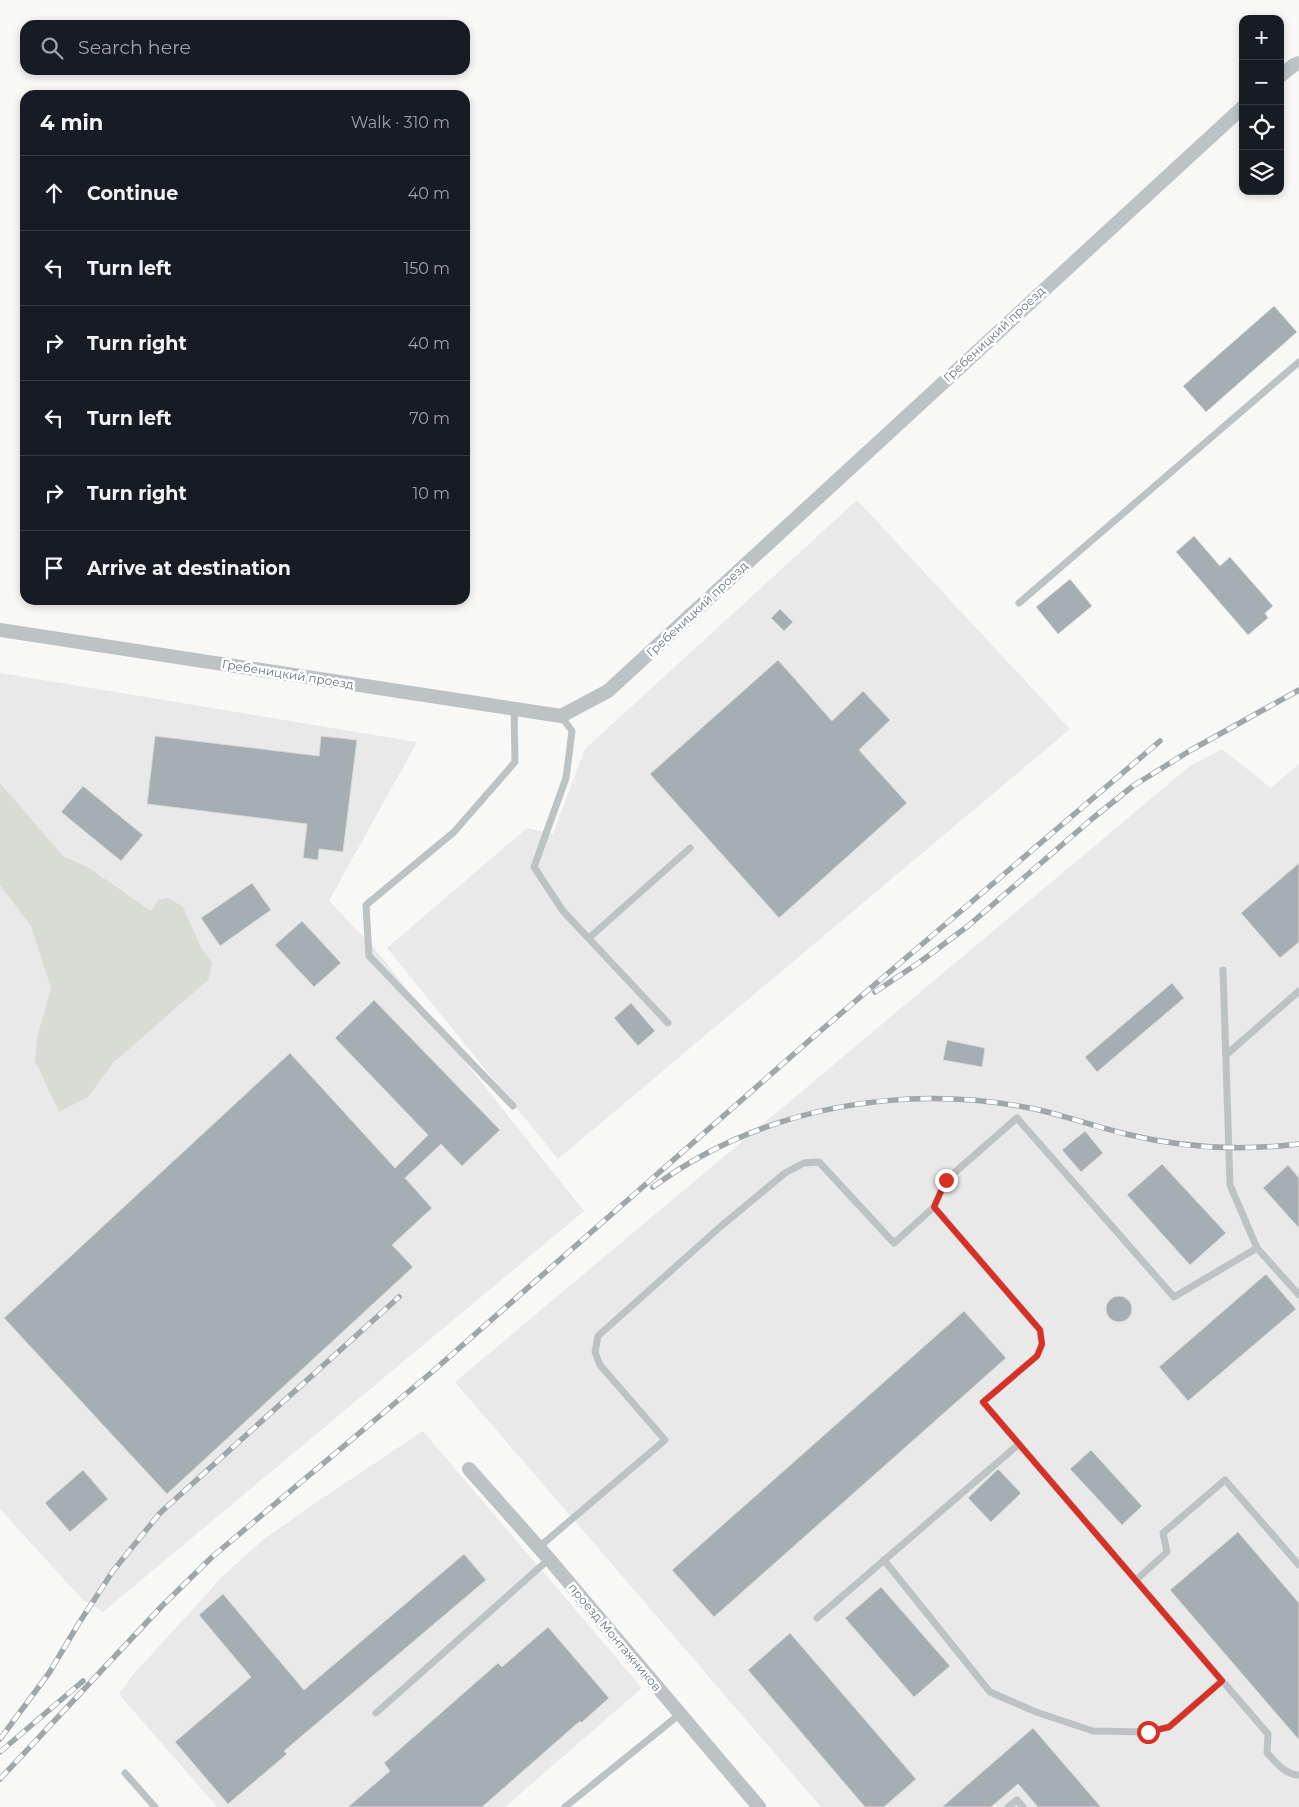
<!DOCTYPE html>
<meta charset="utf-8">
<style>
:root{--surface:#171b24;--page:#20242c;--text:#f1f3f6;--muted:#9ea1a6;--line:#363941}
body{margin:0;font-family:Montserrat,sans-serif;background:var(--page);color:var(--text)}
.controls{position:absolute;right:15px;top:15px;display:grid;overflow:hidden;border-radius:10px;box-shadow:0 2px 8px #0003}
.controls button{width:45px;height:45px;display:grid;place-items:center;padding:0;border:0;border-bottom:1px solid var(--line);background:var(--surface);color:var(--text);font:25px sans-serif}
.stop{position:absolute;width:15px;height:15px;margin:-11px;border:4px solid #d93025;border-radius:50%;background:#fff}
.stop.end{background:#d93025;border-color:#fff;box-shadow:0 1px 5px #0008}
.list{margin:0;padding:0;list-style:none}
h2{display:flex;justify-content:space-between;align-items:center;height:65px;margin:0;padding:0 20px;font-size:21px}
h2 small{font-size:16px;font-weight:400;color:var(--muted)}
.list li{display:grid;grid-template-columns:32px 1fr auto;gap:15px;align-items:center;box-sizing:border-box;height:75px;padding:0 20px;border-top:1px solid var(--line)}
.list b{display:block;font-size:19px;white-space:nowrap}
.list em{font-size:16px;font-style:normal;color:var(--muted)}
.icon{flex:none;width:28px;height:28px;fill:none;stroke:currentColor;stroke-width:2;stroke-linecap:round;stroke-linejoin:round}
.map{position:relative;flex:none;width:1299px;height:1807px;overflow:hidden}
.search{position:absolute;background:var(--surface);box-shadow:0 2px 8px #0003;left:20px;top:20px;width:450px;height:55px;display:flex;align-items:center;gap:12px;box-sizing:border-box;padding:0 18px;border-radius:15px;color:var(--muted);font-size:19px}
.panel{position:absolute;background:var(--surface);box-shadow:0 2px 8px #0003;left:20px;top:90px;width:450px;height:515px;border-radius:15px}
.map>svg:first-child{display:block}
.built{fill:#e9e9e9}
.green{fill:#d9dcd5}
.building{fill:#a5aeb2;stroke:#dad9d8}
.lines{fill:none;stroke-linecap:round;stroke-linejoin:round}
.service{stroke:#bdc2c5;stroke-width:7}
.minor{stroke:#bdc2c5;stroke-width:14}
.rail-casing{stroke:#a0a7ab;stroke-width:5.5}
.rail{stroke:#fff;stroke-width:4;stroke-dasharray:11;stroke-linecap:butt}
.route{stroke:#d93025;stroke-width:6}
.labels{text-anchor:middle;dominant-baseline:central;stroke-width:5;stroke-linejoin:round;paint-order:stroke}
.street-label{font-size:12px;fill:#66767d;stroke:#fff}
</style>
<div class="map">
<svg width="1299" height="1807" viewBox="0 0 1299 1807">
<rect width="100%" height="100%" fill="#f8f8f6"/>
<g class="built">
<polygon points="857,500 1070,729 558,1159 387,948 527,828 553,834 585,749"/>
<polygon points="0,673 417,742 329,901 375,949 584,1211 103,1612 82,1599 0,1509"/>
<polygon points="1222,749 1271,788 1299,764 1299,1807 821,1807 455,1382 1190,766"/>
<polygon points="423,1431 642,1688 505,1807 217,1807 119,1694 132,1676 223,1576 264,1539 305,1510"/>
</g>
<polygon class="green" points="0,783 63,856 89,868 151,911 158,900 169,898 183,907 202,949 212,963 209,979 113,1063 88,1097 59,1112 35,1061 37,1038 51,988 31,926 0,885"/>
<g class="building">
<polygon points="1274,306 1297,332 1206,412 1183,386"/>
<polygon points="1194,536 1220,566 1230,557 1273,606 1265,613 1268,618 1248,635 1176,552"/>
<polygon points="1070,579 1092,606 1058,634 1036,607"/>
<polygon points="780,609 793,622 784,631 771,618"/>
<polygon points="778,660 832,721 863,691 890,720 859,750 907,803 779,918 650,774"/>
<polygon points="155,736 319,756 321,736 357,740 343,852 319,849 318,860 303,858 307,824 147,804"/>
<polygon points="83,786 143,835 121,861 61,812"/>
<polygon points="1299,863 1299,942 1280,958 1241,913"/>
<polygon points="252,883 271,910 220,946 201,918"/>
<polygon points="302,921 341,963 314,987 275,945"/>
<polygon points="1172,983 1184,998 1097,1072 1085,1057"/>
<polygon points="374,1000 500,1130 462,1166 441,1144 405,1178 432,1208 392,1245 413,1267 167,1494 4,1318 290,1053 395,1168 428,1135 335,1038"/>
<polygon points="631,1003 655,1031 638,1046 614,1018"/>
<polygon points="947,1040 985,1048 982,1067 943,1060"/>
<polygon points="1085,1131 1103,1153 1081,1172 1062,1150"/>
<polygon points="1162,1164 1226,1233 1190,1265 1127,1195"/>
<polygon points="1288,1165 1299,1178 1299,1228 1263,1188"/>
<polygon points="1266,1274 1296,1309 1188,1401 1159,1367"/>
<circle cx="1119" cy="1309" r="13"/>
<polygon points="964,1311 1006,1358 714,1617 672,1570"/>
<polygon points="1091,1450 1142,1506 1122,1525 1070,1469"/>
<polygon points="998,1469 1021,1493 991,1522 968,1498"/>
<polygon points="83,1470 108,1499 70,1532 45,1503"/>
<polygon points="1238,1532 1299,1603 1299,1740 1170,1590"/>
<polygon points="464,1554 486,1580 284,1751 287,1754 228,1804 175,1742 251,1677 199,1615 223,1594 304,1690"/>
<polygon points="881,1587 950,1666 914,1697 845,1618"/>
<polygon points="548,1627 609,1698 581,1723 580,1721 482,1807 348,1807 390,1771 384,1763 498,1663 502,1667"/>
<polygon points="790,1633 916,1779 884,1807 865,1807 748,1670"/>
<polygon points="1033,1728 1101,1807 1038,1807 1018,1784 991,1807 942,1807"/>
</g>
<g class="lines">
<g class="service">
<polyline points="1019,603 1299,362"/>
<polyline points="561,716 572,731 566,778 534,867 563,911 668,1023"/>
<polyline points="589,938 690,848"/>
<polyline points="1223,970 1230,1185 1257,1248 1299,1295"/>
<polyline points="1226,1055 1299,991"/>
<polyline points="513,1106 369,956 366,905 454,832 515,762 514,709"/>
<path d="M1257,1248L1174,1297L1017,1118L946,1180L934,1207L1040,1330L1042,1345L1037,1356L983,1402L1268,1734L1267,1753C1276,1762 1285,1775 1299,1775"/>
<polyline points="539,1547 665,1440 600,1365 595,1352 598,1336 720,1227 785,1173 804,1163 819,1162 894,1243 934,1207"/>
<polyline points="884,1560 990,1692 1036,1712 1093,1731 1148,1732 1169,1727 1222,1681"/>
<polyline points="1136,1580 1167,1552 1163,1533 1225,1480 1299,1565"/>
<polyline points="817,1618 1019,1444"/>
<polyline points="376,1713 549,1559"/>
<polyline points="125,1773 155,1807"/>
<polyline points="565,1807 680,1714"/>
<polyline points="1008,1807 1017,1800 1023,1807"/>
</g>
<g class="minor">
<polyline points="1280,76 1294,65 1299,63"/>
<polyline points="0,630 561,716 608,691 1243,107"/>
<polyline points="469,1469 549,1559 759,1807"/>
</g>
<g class="rail-casing">
<g id="rail">
<polyline points="875,992 920,962 968,926 1093,818 1133,786 1191,750 1299,690"/>
<path d="M653,1187C762,1107 904,1082 1035,1109C1066,1116 1096,1127 1126,1134C1183,1148 1241,1151 1299,1144"/>
<polyline points="0,1739 49,1673 79,1623 113,1571 160,1513 399,1297"/>
<polyline points="0,1752 83,1681"/>
<polyline points="0,1779 161,1607 212,1557 432,1372 811,1039 1160,741"/>
</g>
</g>
<use href="#rail" class="rail"/>
</g>
<g class="lines">
<polyline class="route" points="946,1180 934,1207 1040,1330 1042,1344 1037,1356 983,1402 1222,1681 1169,1727 1148,1732"/>
</g>
<g class="labels">
<g class="street-label">
<text transform="translate(994 334) rotate(-43)">Гребеницкий проезд</text>
<text transform="translate(697 609) rotate(-43)">Гребеницкий проезд</text>
<text transform="translate(288 674) rotate(9)">Гребеницкий проезд</text>
<text transform="translate(615 1637) rotate(50)">проезд Монтажников</text>
</g>
</g>
</svg>
<div class="controls">
<button>+</button>
<button>−</button>
<button><svg class="icon" aria-label="locate" viewBox="0 0 24 24"><circle cx="12" cy="12" r="6"/><path d="M12 2v4M12 18v4M2 12h4M18 12h4"/></svg></button>
<button><svg class="icon" aria-label="layers" viewBox="0 0 24 24"><path d="M12 4l9 5-9 5-9-5zM3 14l9 5 9-5"/></svg></button>
</div>
<div class="stop" style="left:1148px;top:1732px"></div>
<div class="stop end" style="left:946px;top:1180px"></div>
<div class="search"><svg class="icon" aria-label="search" viewBox="0 0 24 24"><circle cx="10" cy="10" r="6"/><path d="M15 15l6 6"/></svg>Search here</div>
<section class="panel">
<h2>4 min<small>Walk · 310 m</small></h2>
<ul class="list">
<li><svg class="icon" aria-label="ahead" viewBox="0 0 24 24"><path d="M12 20V5M6 11l6-6 6 6"/></svg><div><b>Continue</b></div><em>40 m</em></li>
<li><svg class="icon" aria-label="left" viewBox="0 0 24 24"><path d="M17 20v-9H6M10 6l-5 5 5 5"/></svg><div><b>Turn left</b></div><em>150 m</em></li>
<li><svg class="icon" aria-label="right" viewBox="0 0 24 24"><path d="M7 20v-9h11M14 6l5 5-5 5"/></svg><div><b>Turn right</b></div><em>40 m</em></li>
<li><svg class="icon" aria-label="left" viewBox="0 0 24 24"><path d="M17 20v-9H6M10 6l-5 5 5 5"/></svg><div><b>Turn left</b></div><em>70 m</em></li>
<li><svg class="icon" aria-label="right" viewBox="0 0 24 24"><path d="M7 20v-9h11M14 6l5 5-5 5"/></svg><div><b>Turn right</b></div><em>10 m</em></li>
<li><svg class="icon" aria-label="arrive" viewBox="0 0 24 24"><path d="M6 21V4h12l-3 4 3 4H6"/></svg><div><b>Arrive at destination</b></div></li>
</ul>
</section>
</div>
